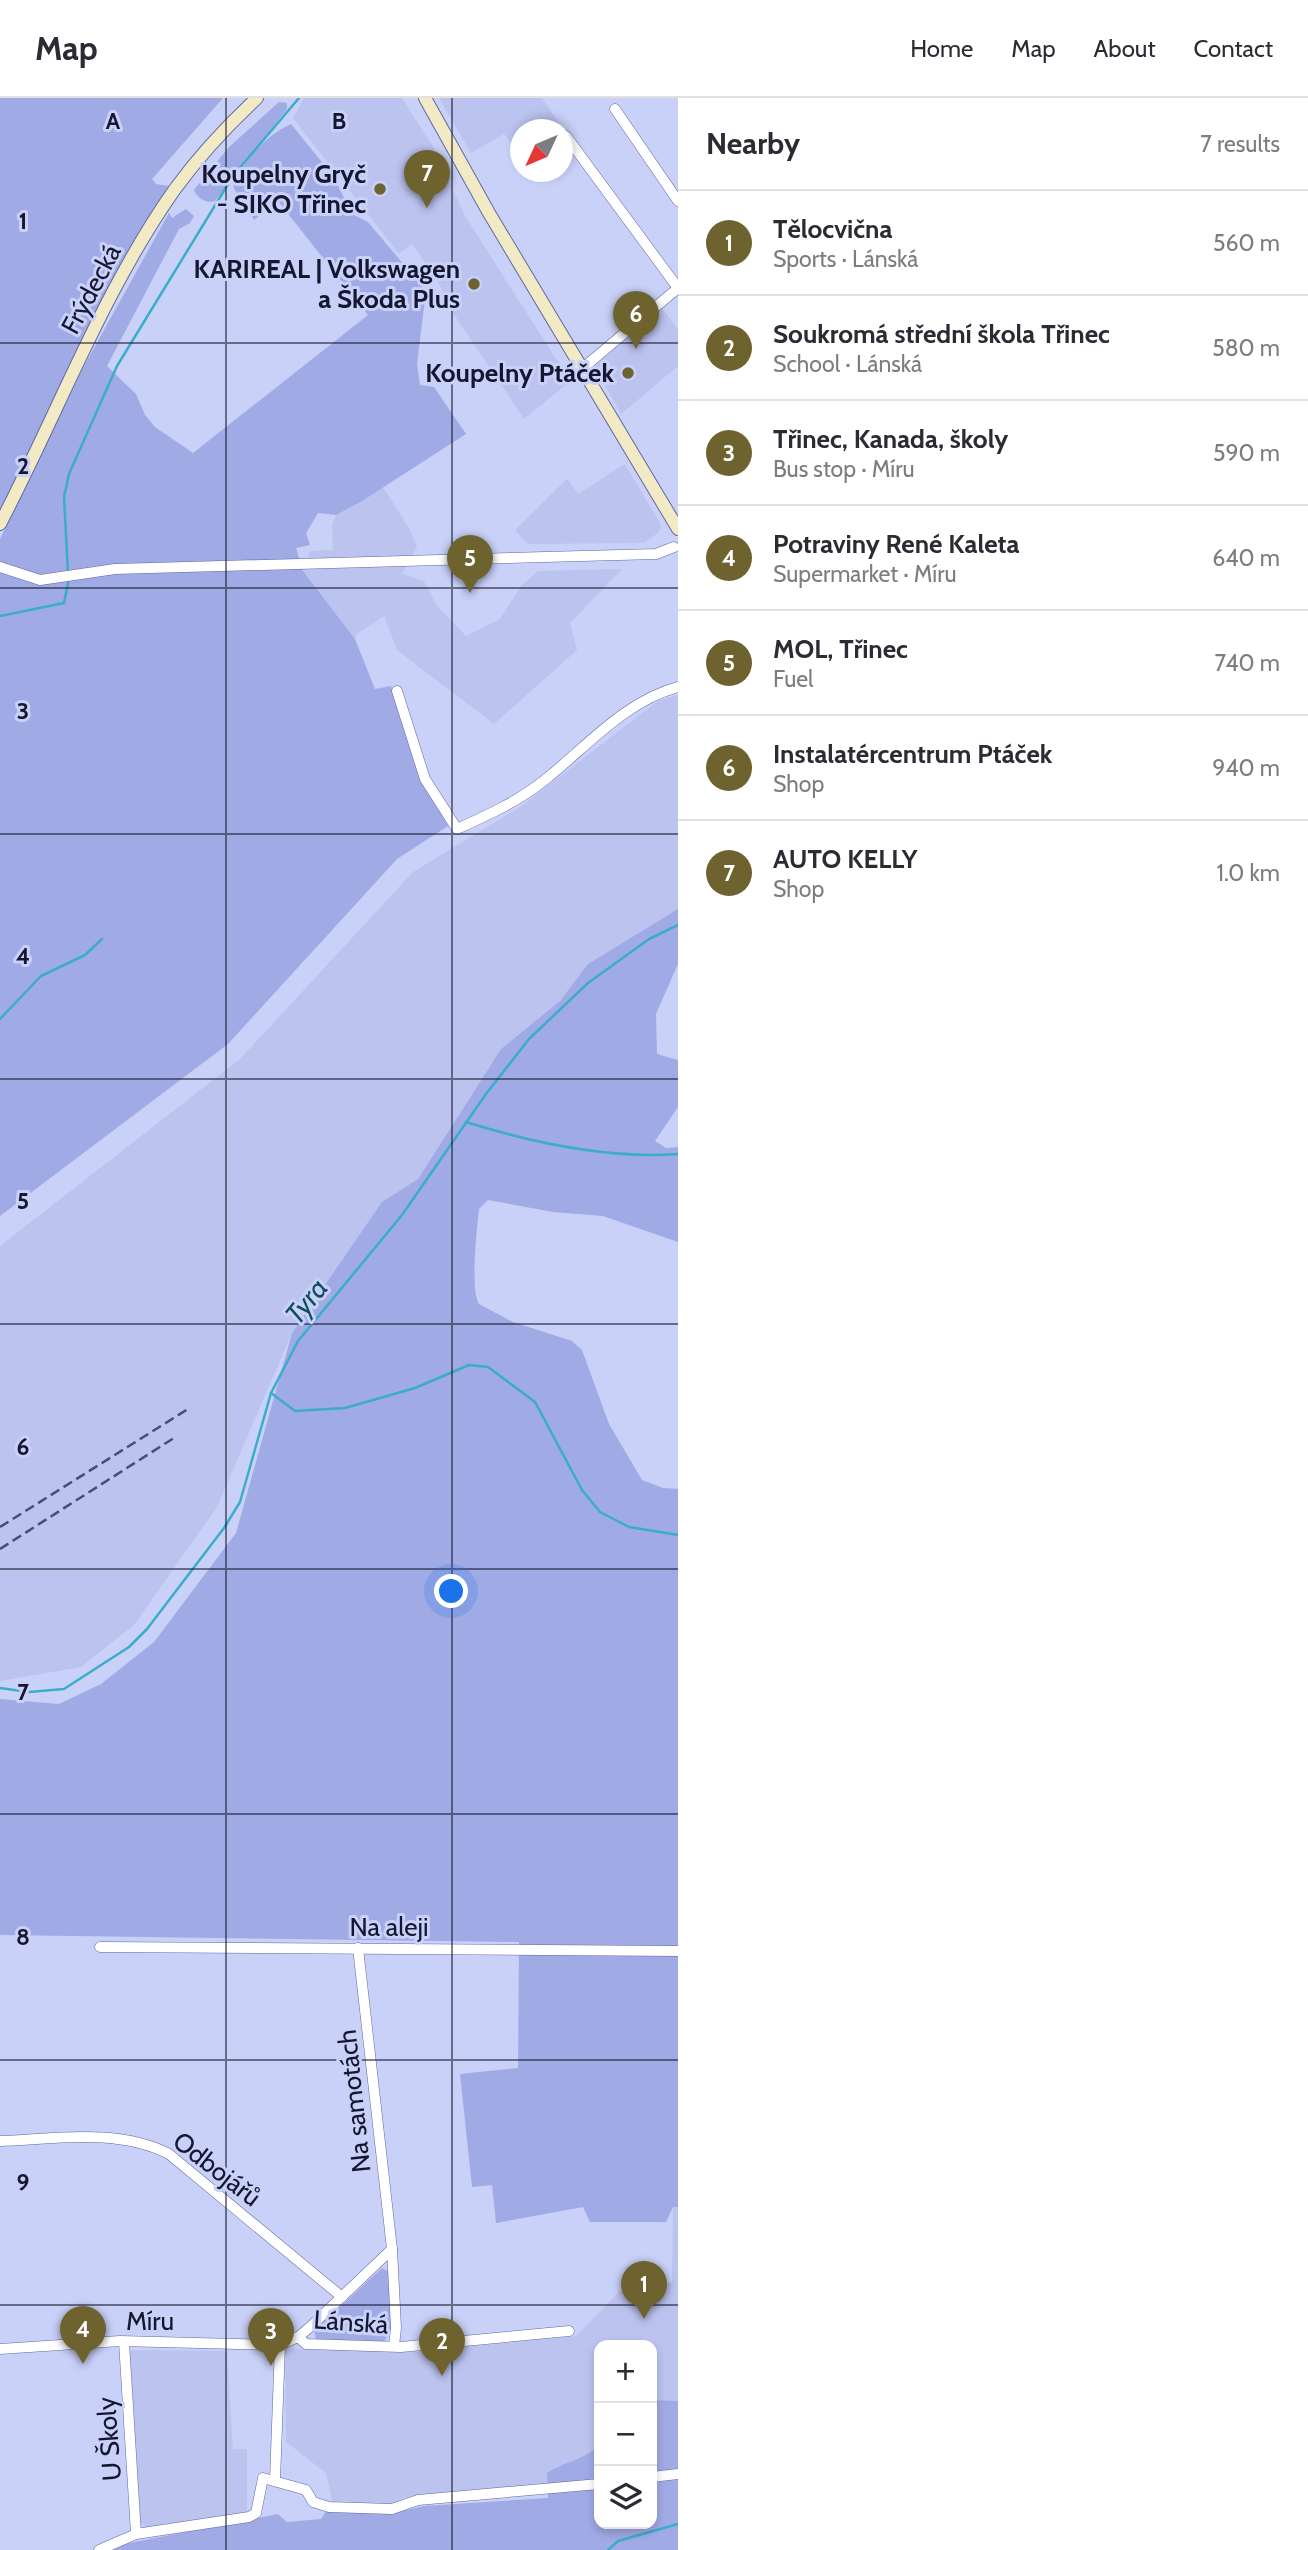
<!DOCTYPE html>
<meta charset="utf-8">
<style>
:root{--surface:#fff;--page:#f7f7f7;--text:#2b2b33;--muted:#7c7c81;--line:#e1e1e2;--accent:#6e632f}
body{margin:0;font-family:Cabin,sans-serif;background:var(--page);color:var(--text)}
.controls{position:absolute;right:21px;bottom:21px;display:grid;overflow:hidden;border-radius:14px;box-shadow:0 4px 10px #0003}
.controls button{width:63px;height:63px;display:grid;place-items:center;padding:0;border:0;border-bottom:2px solid var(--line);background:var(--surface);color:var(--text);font:35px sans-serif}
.compass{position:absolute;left:510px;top:21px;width:63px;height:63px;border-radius:50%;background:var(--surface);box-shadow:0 4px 10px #0003;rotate:226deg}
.you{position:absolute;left:452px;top:1494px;width:24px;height:24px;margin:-18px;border:5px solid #fff;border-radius:50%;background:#1a73e8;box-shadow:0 0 0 10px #1a73e833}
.badge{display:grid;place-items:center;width:46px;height:46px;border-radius:50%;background:var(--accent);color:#fff;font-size:23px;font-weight:700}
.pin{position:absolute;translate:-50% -58px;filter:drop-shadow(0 2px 4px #0008)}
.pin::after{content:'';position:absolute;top:37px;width:24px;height:21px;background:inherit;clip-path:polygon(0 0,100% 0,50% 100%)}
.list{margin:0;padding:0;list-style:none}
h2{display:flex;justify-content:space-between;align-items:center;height:91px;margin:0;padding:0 28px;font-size:30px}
h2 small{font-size:23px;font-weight:400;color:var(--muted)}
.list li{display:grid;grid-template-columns:46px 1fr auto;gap:21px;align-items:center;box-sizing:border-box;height:105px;padding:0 28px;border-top:2px solid var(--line)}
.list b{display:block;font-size:26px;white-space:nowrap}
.list p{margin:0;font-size:23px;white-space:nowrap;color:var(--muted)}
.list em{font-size:23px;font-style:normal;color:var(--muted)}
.icon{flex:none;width:38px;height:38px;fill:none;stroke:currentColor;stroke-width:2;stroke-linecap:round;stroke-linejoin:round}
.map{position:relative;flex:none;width:678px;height:2452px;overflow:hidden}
header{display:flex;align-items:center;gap:42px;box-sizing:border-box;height:98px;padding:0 35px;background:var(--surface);border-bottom:2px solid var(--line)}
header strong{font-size:33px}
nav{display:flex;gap:38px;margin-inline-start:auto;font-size:24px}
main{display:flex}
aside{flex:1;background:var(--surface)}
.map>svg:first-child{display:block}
.built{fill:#bcc3ef}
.green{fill:#a0aae5}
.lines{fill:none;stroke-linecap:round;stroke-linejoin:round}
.stream{stroke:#3badc8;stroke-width:2.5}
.minor-casing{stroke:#5f68a3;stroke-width:11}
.secondary-casing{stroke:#5f68a3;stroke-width:14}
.minor{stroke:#fff;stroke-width:10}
.secondary{stroke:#f2eac4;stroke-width:12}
.rail{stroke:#4a4e6b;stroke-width:2.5;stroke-dasharray:10 5;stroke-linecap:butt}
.grid{fill:none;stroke:#14172f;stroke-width:2;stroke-opacity:0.55}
.poi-dot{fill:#6e632f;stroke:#c9d1f9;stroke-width:2.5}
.labels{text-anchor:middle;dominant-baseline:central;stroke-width:6;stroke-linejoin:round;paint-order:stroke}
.poi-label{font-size:26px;font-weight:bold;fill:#14172f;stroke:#c9d1f9;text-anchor:end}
.street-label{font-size:26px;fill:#14172f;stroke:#c9d1f9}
.water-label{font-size:28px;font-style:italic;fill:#0e4f5d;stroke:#c9d1f9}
.grid-label{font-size:23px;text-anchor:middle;font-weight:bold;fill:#14172f;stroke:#c9d1f9;stroke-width:6;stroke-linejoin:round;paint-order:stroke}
</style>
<header>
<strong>Map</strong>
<nav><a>Home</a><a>Map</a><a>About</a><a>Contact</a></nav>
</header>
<main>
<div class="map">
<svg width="678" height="2452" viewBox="0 0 678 2452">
<rect width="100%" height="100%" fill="#c9d1f9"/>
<g class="built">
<polygon points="304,0 402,0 433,49 465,118 556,261 574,280 524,321 453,215 438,184 412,146 399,156 293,20"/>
<polygon points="439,0 542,0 565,34 520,32 520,56 504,36 471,55"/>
<polygon points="661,209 678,231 678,268 621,316 595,269"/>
<polygon points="625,366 661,427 659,434 644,445 528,446 515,432 567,381 578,396"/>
<polygon points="383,389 409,430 417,449 402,476 424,483 437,508 466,538 500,521 521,488 538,473 622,471 570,525 577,552 494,626 397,552 384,518 357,536 355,541 303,473 310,453 333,452 332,427 336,417"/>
<polygon points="678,597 678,811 588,866 560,903 501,951 418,1081 382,1105 292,1235 217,1409 134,1527 81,1569 0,1583 0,1148 240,961 413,774 520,709 658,603"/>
<polygon points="673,2109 678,2109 678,2303 652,2302 652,2247 599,2247 599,2347 573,2366 557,2368 548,2390 404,2399 390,2408 333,2406 326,2375 286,2344 285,2251 414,2254 576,2238 626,2187 672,2184"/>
<polygon points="130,2252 227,2253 233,2351 247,2351 247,2415 146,2430 138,2423 127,2254"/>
</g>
<g class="green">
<path d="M0,0H223L152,81L156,86L169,88C105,192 56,303 0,411Z"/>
<path d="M279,4L287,5V11L215,103C206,106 197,100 194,92L229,49Z"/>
<path d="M291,26L334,79L352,116L368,124L426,193L417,266L420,287L434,289L466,336L362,403L336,417L318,415L306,435L310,447L296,450L303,473L355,541L375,591L391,588L419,674L448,728L397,761L228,946L0,1118V441L84,268L169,115L172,120L186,111L194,118L190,125L179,131L107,268L136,296L145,317L155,329L193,355L368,217L278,103L254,122C249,109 237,100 233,87C244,63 266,37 291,26Z"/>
<path d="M678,811V866L656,916L657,956L678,962V1009L655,1043L666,1050L678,1049V1144L603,1118L553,1114L488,1102L479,1111C477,1129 470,1193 479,1206L513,1224L572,1243L582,1252L609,1326L642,1382L663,1390L678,1391V2109H673L666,2124H590L583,2109L496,2125L492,2087L472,2089L460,1976L518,1970L519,1844L0,1837V1601L59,1606L101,1586L154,1544L236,1435L292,1235L382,1104L418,1081L501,951L560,903L588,866Z"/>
<polygon points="382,2170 391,2175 393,2229 384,2244 316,2241 314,2233"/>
<path d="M652,2302L678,2303V2452H113L124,2446L278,2416L287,2424L321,2421L326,2413L393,2415L424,2408L548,2400L547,2375C565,2363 581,2364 599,2347V2426H652Z"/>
</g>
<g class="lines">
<g class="stream">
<polyline points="68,475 64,399 69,376 117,268 233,78 299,0"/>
<polyline points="0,518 64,505 69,481"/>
<polyline points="0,921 41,878 85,857 102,841"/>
<path d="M466,1024C533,1045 607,1061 678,1056"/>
<polyline points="271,1295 295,1313 345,1310 415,1290 469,1267 488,1269 535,1304 582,1392 600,1414 629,1429 678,1437"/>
<polyline points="0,1590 29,1594 64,1591 129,1549 147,1531 224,1430 240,1404 271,1295 298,1243 402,1117 486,996 529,941 588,885 649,841 678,827"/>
<polyline points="608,2452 618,2443 678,2426"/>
</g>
<g class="minor-casing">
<g id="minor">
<polyline points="615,11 678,103"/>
<polyline points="566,38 678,190"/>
<polyline points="583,270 678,190"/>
<polyline points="0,469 40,482 115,471 656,456 674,449"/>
<path d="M397,593L425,681L457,731C488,717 519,703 546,681C587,648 627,602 678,589"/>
<polyline points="100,1849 678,1853"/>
<polyline points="358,1850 392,2151 396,2230 394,2248"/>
<path d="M0,2043C56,2041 118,2030 169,2056L342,2199"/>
<polyline points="298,2239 306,2246 401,2249 569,2233"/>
<polyline points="124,2244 136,2436"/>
<polyline points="0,2251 120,2243 280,2247 298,2239 309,2230 392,2151"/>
<polyline points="652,2379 678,2376"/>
<polyline points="275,2382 280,2247"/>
<polyline points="99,2452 136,2436 249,2419 256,2415 263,2380 306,2392 313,2404 329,2409 392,2411 418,2402 599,2386"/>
</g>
</g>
<g class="secondary-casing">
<g id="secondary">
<polyline points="425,0 489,115 678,431"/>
<path d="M0,426C57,317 104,191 175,91C199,58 227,28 257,0"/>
</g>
</g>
<use href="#minor" class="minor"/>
<use href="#secondary" class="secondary"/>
<g class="rail">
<polyline points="0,1429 188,1311"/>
<polyline points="0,1451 177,1338"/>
</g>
</g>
<path class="grid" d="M226,0V2452M452,0V2452M0,245H678M0,490H678M0,736H678M0,981H678M0,1226H678M0,1471H678M0,1716H678M0,1962H678M0,2207H678"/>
<g class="poi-dot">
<circle cx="380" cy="91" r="7"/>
<circle cx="474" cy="186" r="7"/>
<circle cx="628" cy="275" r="7"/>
</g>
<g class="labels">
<g class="poi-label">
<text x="366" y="76">Koupelny Gryč<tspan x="366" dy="30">- SIKO Třinec</tspan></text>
<text x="460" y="171">KARIREAL | Volkswagen<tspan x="460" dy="30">a Škoda Plus</tspan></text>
<text x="614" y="275">Koupelny Ptáček</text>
</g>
<g class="street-label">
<text transform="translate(91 191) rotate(-62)">Frýdecká</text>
<text x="389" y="1829">Na aleji</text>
<text transform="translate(354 2003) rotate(-96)">Na samotách</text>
<text transform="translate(217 2071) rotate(38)">Odbojářů</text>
<text x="150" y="2223">Míru</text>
<text transform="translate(351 2224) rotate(4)">Lánská</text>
<text transform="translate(109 2341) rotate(-94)">U Školy</text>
</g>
<g class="water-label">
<text transform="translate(306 1203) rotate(-51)">Tyra</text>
</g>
</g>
<g class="grid-label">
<text x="113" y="31">A</text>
<text x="339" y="31">B</text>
<text x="23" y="131">1</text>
<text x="23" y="376">2</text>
<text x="23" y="621">3</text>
<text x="23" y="866">4</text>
<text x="23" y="1111">5</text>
<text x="23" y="1357">6</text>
<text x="23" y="1602">7</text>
<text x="23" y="1847">8</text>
<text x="23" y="2092">9</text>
</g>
</svg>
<div class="controls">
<button>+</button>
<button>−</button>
<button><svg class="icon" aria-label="layers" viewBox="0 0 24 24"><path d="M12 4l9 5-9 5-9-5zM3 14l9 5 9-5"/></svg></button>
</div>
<svg class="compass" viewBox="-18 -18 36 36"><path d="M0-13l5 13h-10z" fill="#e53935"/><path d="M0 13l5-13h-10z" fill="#7c7c81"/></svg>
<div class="you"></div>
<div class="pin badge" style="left:644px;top:2221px">1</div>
<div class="pin badge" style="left:442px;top:2278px">2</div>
<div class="pin badge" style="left:271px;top:2268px">3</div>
<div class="pin badge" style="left:83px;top:2266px">4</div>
<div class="pin badge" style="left:470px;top:495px">5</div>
<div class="pin badge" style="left:636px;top:251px">6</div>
<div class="pin badge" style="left:427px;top:110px">7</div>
</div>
<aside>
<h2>Nearby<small>7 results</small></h2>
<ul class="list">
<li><span class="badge">1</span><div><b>Tělocvična</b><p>Sports · Lánská</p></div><em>560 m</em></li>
<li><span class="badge">2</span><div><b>Soukromá střední škola Třinec</b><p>School · Lánská</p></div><em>580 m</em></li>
<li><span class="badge">3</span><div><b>Třinec, Kanada, školy</b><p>Bus stop · Míru</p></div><em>590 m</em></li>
<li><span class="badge">4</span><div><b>Potraviny René Kaleta</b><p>Supermarket · Míru</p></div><em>640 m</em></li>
<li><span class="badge">5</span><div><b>MOL, Třinec</b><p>Fuel</p></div><em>740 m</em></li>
<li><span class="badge">6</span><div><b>Instalatércentrum Ptáček</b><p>Shop</p></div><em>940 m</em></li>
<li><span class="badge">7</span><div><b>AUTO KELLY</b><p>Shop</p></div><em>1.0 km</em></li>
</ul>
</aside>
</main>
